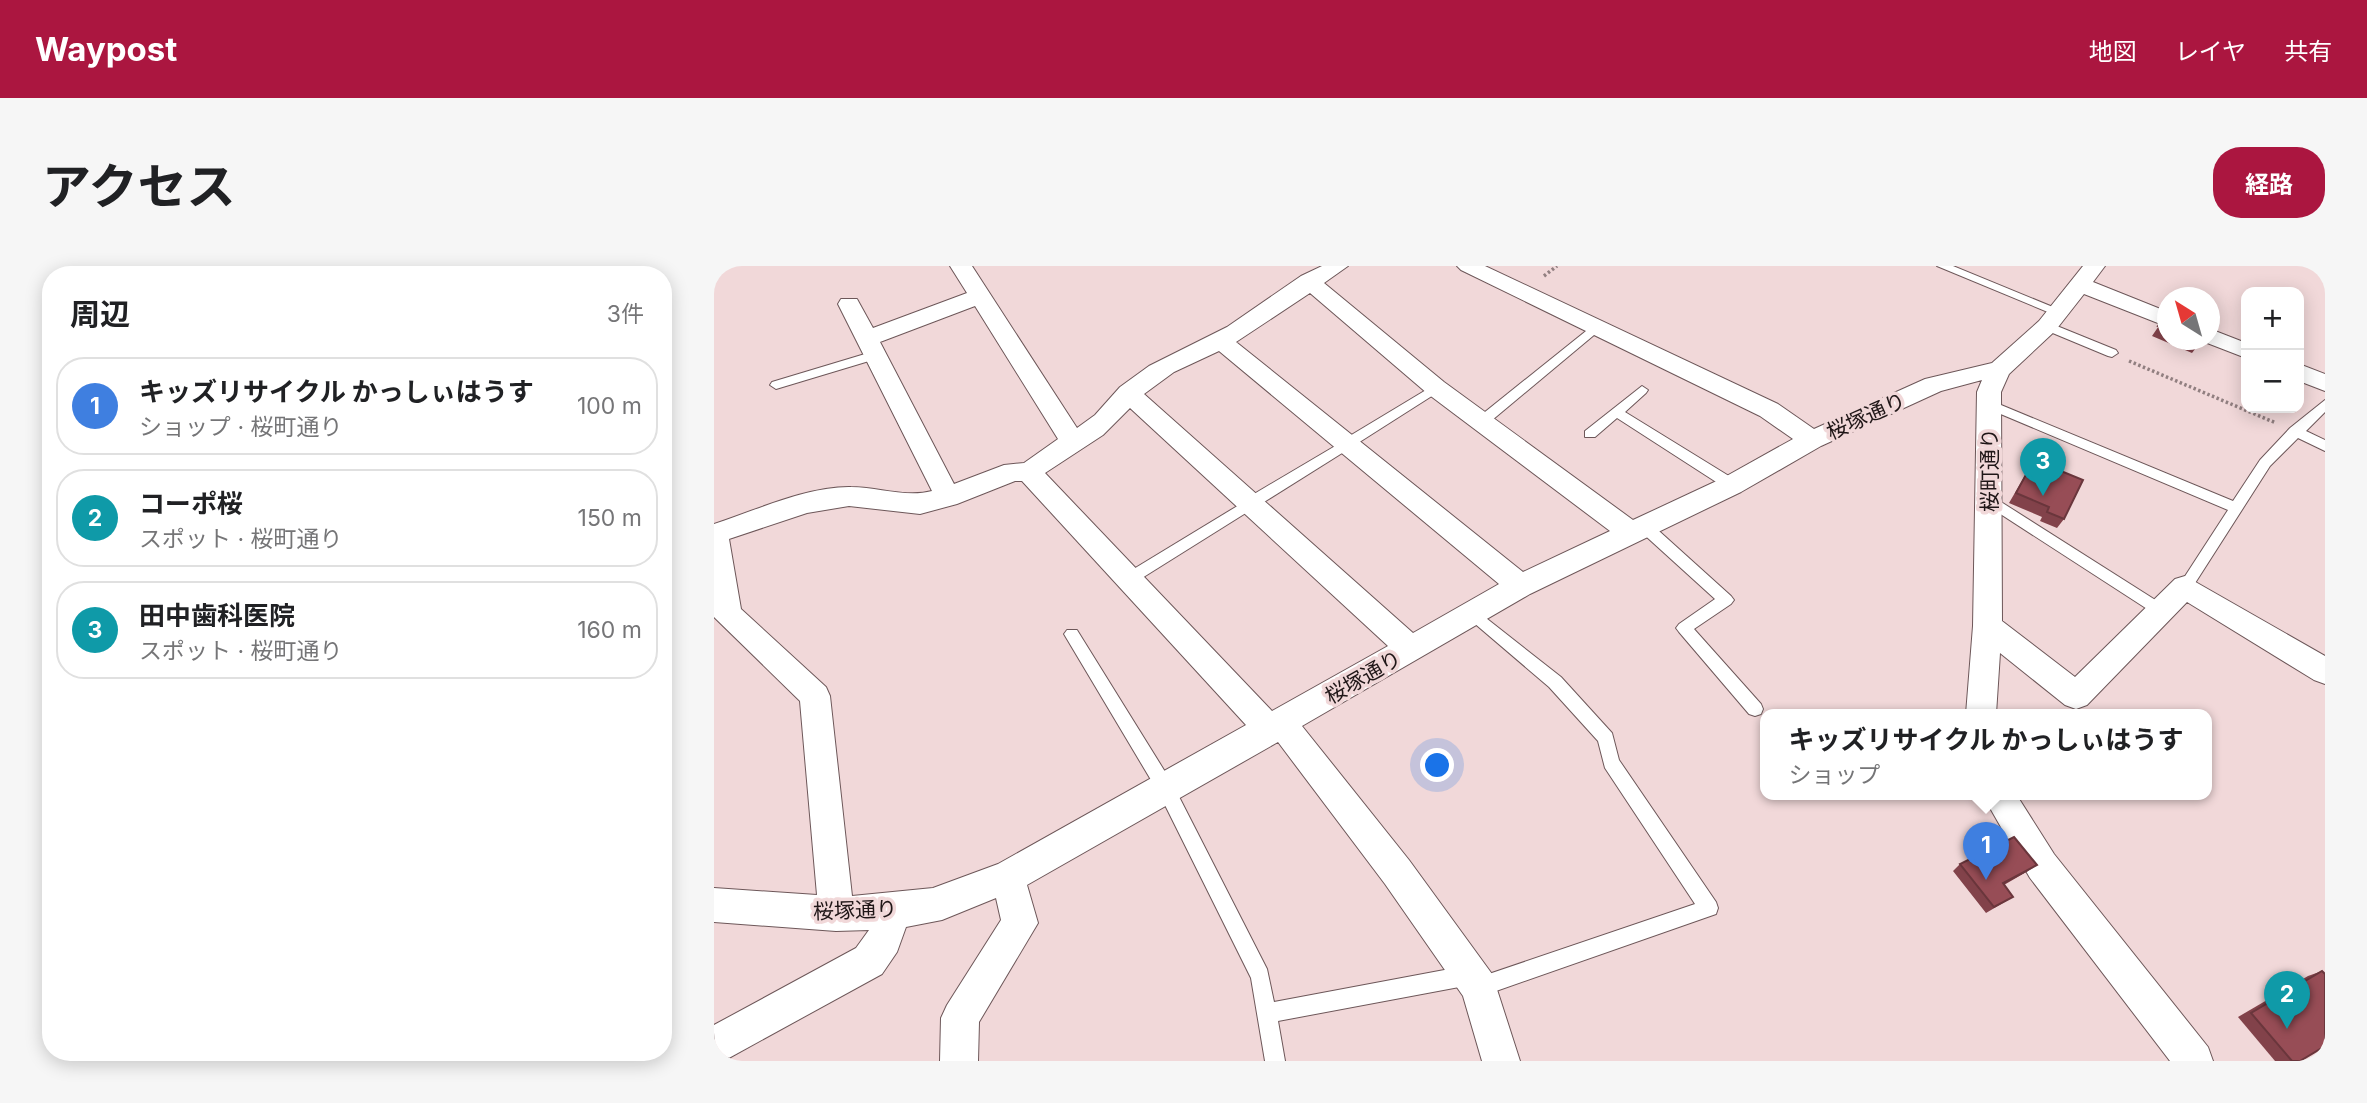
<!DOCTYPE html>
<html lang="ja">
<meta charset="utf-8">
<style>
:root{--surface:#fff;--page:#f6f6f6;--text:#202124;--muted:#757577;--line:#e0e0e0;--accent:#ab1640}
body{margin:0;font-family:Inter,"Noto Sans JP",sans-serif;background:var(--page);color:var(--text)}
.controls{position:absolute;right:21px;top:21px;display:grid;overflow:hidden;border-radius:14px;box-shadow:0 4px 18px #0003}
.controls button{width:63px;height:63px;display:grid;place-items:center;padding:0;border:0;border-bottom:2px solid var(--line);background:var(--surface);color:var(--text);font:35px sans-serif}
.compass{position:absolute;left:1443px;top:21px;width:63px;height:63px;border-radius:50%;background:var(--surface);box-shadow:0 4px 18px #0003;rotate:323deg}
.you{position:absolute;left:724px;top:500px;width:24px;height:24px;margin:-18px;border:5px solid #fff;border-radius:50%;background:#1a73e8;box-shadow:0 0 0 10px #1a73e833}
.badge{display:grid;place-items:center;width:46px;height:46px;border-radius:50%;background:var(--accent);color:#fff;font-size:23px;font-weight:700}
.pin{position:absolute;translate:-50% -58px;filter:drop-shadow(0 2px 4px #0008)}
.pin::after{content:'';position:absolute;top:37px;width:24px;height:21px;background:inherit;clip-path:polygon(0 0,100% 0,50% 100%)}
.popup{position:absolute;left:1046px;top:443px;width:452px;height:91px;box-sizing:border-box;display:grid;place-content:center;border-radius:14px;background:var(--surface);filter:drop-shadow(0 2px 5px #0005);font-size:23px;white-space:nowrap;color:var(--muted)}
.popup b{font-size:26px;color:var(--text)}
.popup::after{content:'';position:absolute;left:50%;top:100%;margin-left:-14px;border:14px solid transparent;border-top-color:var(--surface)}
.list{margin:0;padding:0;list-style:none}
h2{display:flex;justify-content:space-between;align-items:center;height:91px;margin:0;padding:0 28px;font-size:30px}
h2 small{font-size:23px;font-weight:400;color:var(--muted)}
.list li{display:grid;grid-template-columns:46px 1fr auto;gap:21px;align-items:center;box-sizing:border-box;height:98px;margin:0 14px 14px;padding:0 14px;border:2px solid var(--line);border-radius:28px}
.list b{display:block;font-size:26px;white-space:nowrap}
.list p{margin:0;font-size:23px;white-space:nowrap;color:var(--muted)}
.list em{font-size:23px;font-style:normal;color:var(--muted)}
.map{position:relative;flex:none;width:1611px;height:795px;overflow:hidden;border-radius:28px}
header{display:flex;align-items:center;gap:42px;box-sizing:border-box;height:98px;padding:0 35px;background:var(--accent);color:#fff}
header strong{font-size:33px}
nav{display:flex;gap:38px;margin-inline-start:auto;font-size:24px}
.intro{display:flex;align-items:center;justify-content:space-between;box-sizing:border-box;height:168px;padding:0 42px}
h1{margin:0;font-size:49px}
.button{padding:18px 32px;border-radius:28px;background:var(--accent);color:#fff;font-size:24px;font-weight:700}
main{display:flex;gap:42px;padding:0 42px}
aside{flex:1;background:var(--surface);border-radius:28px;box-shadow:0 4px 18px #0003}
.map>svg:first-child{display:block}
.lines{fill:none;stroke-linecap:round;stroke-linejoin:round}
.lane-casing{stroke:#6d5759;stroke-width:2}
.street-casing{stroke:#6d5759;stroke-width:2}
.path{stroke:#917f80;stroke-width:3.5;stroke-dasharray:2.5 2.5;stroke-linecap:butt}
.lane{fill:#fff;fill-rule:evenodd}
.street{fill:#fff;fill-rule:evenodd}
.wall{fill:#82424a}
.shaded-wall{fill:#6a363c}
.building{fill:#974d56;stroke:#6a363c;stroke-width:2}
.labels{text-anchor:middle;dominant-baseline:central;stroke-width:7;stroke-linejoin:round;paint-order:stroke}
.street-label{font-size:21px;fill:#1f1617;stroke:#f1d8d9}
</style>
<header>
<strong>Waypost</strong>
<nav><a>地図</a><a>レイヤ</a><a>共有</a></nav>
</header>
<div class="intro"><h1>アクセス</h1><a class="button">経路</a></div>
<main>
<aside>
<h2>周辺<small>3件</small></h2>
<ul class="list">
<li><span class="badge" style="background:#3f7fe0">1</span><div><b>キッズリサイクル かっしぃはうす</b><p>ショップ · 桜町通り</p></div><em>100 m</em></li>
<li><span class="badge" style="background:#0f9aa8">2</span><div><b>コーポ桜</b><p>スポット · 桜町通り</p></div><em>150 m</em></li>
<li><span class="badge" style="background:#0f9aa8">3</span><div><b>田中歯科医院</b><p>スポット · 桜町通り</p></div><em>160 m</em></li>
</ul>
</aside>
<div class="map">
<svg width="1611" height="795" viewBox="0 0 1611 795">
<rect width="100%" height="100%" fill="#f1d8d9"/>
<g class="lines">
<g class="lane-casing">
<g id="lane">
<polygon points="1223,0 1239,0 1351,46 1345,50 1341,49"/>
<polygon points="1333,56 1402,84 1404,87 1398,91 1394,90 1329,63 1329,57"/>
<polygon points="882,57 888,61 886,64 771,160 761,160 761,154"/>
<polygon points="161,85 167,89 165,92 62,123 56,119 58,116"/>
<polygon points="928,120 934,124 932,127 911,146 1023,215 1025,219 1023,223 1013,223 903,152 881,171 871,171 871,165"/>
<polygon points="717,121 721,122 721,128 644,177 634,177 634,171"/>
<polygon points="1275,134 1519,235 1546,194 1576,162 1611,134 1611,146 1592,165 1611,174 1611,185 1584,172 1556,200 1476,325 1471,327 1464,321 1514,244 1270,141 1270,135"/>
<polygon points="628,176 635,181 633,184 550,236 540,236 538,232 540,228"/>
<polygon points="1276,229 1454,342 1457,346 1454,350 1444,350 1271,238 1269,234"/>
<polygon points="530,236 535,237 537,241 535,245 428,312 418,312 416,308 418,304"/>
<polygon points="930,255 935,256 1017,330 1020,334 1017,338 980,363 1047,438 1049,443 1047,448 1041,450 1035,448 965,366 962,362 965,358 1001,333 925,264 923,260 925,256"/>
<polygon points="758,341 847,411 898,467 905,494 1002,636 1004,642 1002,648 765,731 758,728 756,719 564,755 571,795 551,795 537,712 446,529 350,368 353,364 363,364 458,517 553,703 560,736 757,699 764,702 766,711 981,638 891,502 884,475 835,421 753,351 750,347 753,343"/>
</g>
</g>
<g class="street-casing">
<g id="street">
<path d="M236,0H258L363,162L381,149L406,121L435,100L513,61L587,10L608,0H634L610,17L730,116L919,254L1009,212L1079,173L1046,150L747,4L743,0H771L1064,138L1100,163L1211,113L1278,97L1325,55L1369,0H1391L1379,16L1454,46V61L1370,28L1341,65L1295,108L1287,126L1288,355L1361,411L1461,313L1471,310L1611,390V418L1600,414L1473,336L1373,439L1362,443L1351,439L1286,387L1282,448H1252L1259,360L1263,126L1268,114L1227,125L1107,180L1027,226L816,328L588,460L695,594L778,708L806,795H768L749,730L671,618L564,476L313,619L324,657L265,756L264,795H226L227,752L233,739L287,654L282,632L228,654L192,661L183,686L168,708L13,793L0,795V759L142,682L155,664L122,665L0,656V622L103,629L86,435L0,351V258C40,245 94,220 137,221C164,221 192,232 218,225L124,38L127,33H143L159,62L253,27ZM596,27L714,128L896,265L809,306L522,76ZM261,40L344,173L310,197L290,199L240,218L166,76ZM505,85L785,318L699,367L430,128L460,106ZM416,142L674,380L558,445L331,207L389,169ZM301,215H308L532,459L284,598L219,622L138,630L116,430L112,421L27,343L15,273L93,247L135,240L206,248L243,238Z"/>
<polygon points="1496,63 1532,77 1532,92 1488,75 1496,74"/>
<polygon points="1585,98 1611,108 1611,125 1585,115"/>
<polygon points="1268,528 1302,528 1340,588 1494,781 1499,795 1456,795 1316,612"/>
</g>
</g>
<g class="path">
<polyline points="830,10 843,0"/>
<polyline points="1415,95 1562,157"/>
</g>
<use href="#lane" class="lane"/>
<use href="#street" class="street"/>
</g>
<g class="wall">
<polygon points="1453,48 1453,74 1488,74 1478,87 1438,70"/>
<polygon points="1320,194 1350,253 1343,262 1326,255 1328,251 1295,237"/>
<polygon points="1246,598 1314,605 1290,619 1299,631 1272,647 1239,605"/>
<polygon points="1608,705 1586,795 1561,795 1524,751 1594,710"/>
</g>
<polygon class="shaded-wall" points="1323,599 1314,605 1281,623 1289,617"/>
<g class="building">
<polygon points="1453,48 1453,63 1444,60"/>
<polygon points="1478,74 1488,74 1486,77"/>
<polygon points="1320,194 1369,214 1350,253 1333,246 1335,241 1302,227"/>
<polygon points="1300,571 1323,599 1289,617 1299,631 1280,641 1246,598"/>
<polygon points="1608,705 1611,708 1611,780 1586,795 1578,795 1537,747"/>
</g>
<g class="labels">
<g class="street-label">
<text transform="translate(1152 150) rotate(-24)">桜塚通り</text>
<text transform="translate(1275 204) rotate(-90)">桜町通り</text>
<text transform="translate(649 411) rotate(-30)">桜塚通り</text>
<text transform="translate(141 644) rotate(-2)">桜塚通り</text>
</g>
</g>
</svg>
<div class="controls">
<button>+</button>
<button>−</button>
</div>
<svg class="compass" viewBox="-18 -18 36 36"><path d="M0-13l5 13h-10z" fill="#e53935"/><path d="M0 13l5-13h-10z" fill="#757577"/></svg>
<div class="you"></div>
<div class="pin badge" style="left:1272px;top:614px;background:#3f7fe0">1</div>
<div class="popup"><b>キッズリサイクル かっしぃはうす</b>ショップ</div>
<div class="pin badge" style="left:1573px;top:763px;background:#0f9aa8">2</div>
<div class="pin badge" style="left:1329px;top:230px;background:#0f9aa8">3</div>
</div>
</main>
